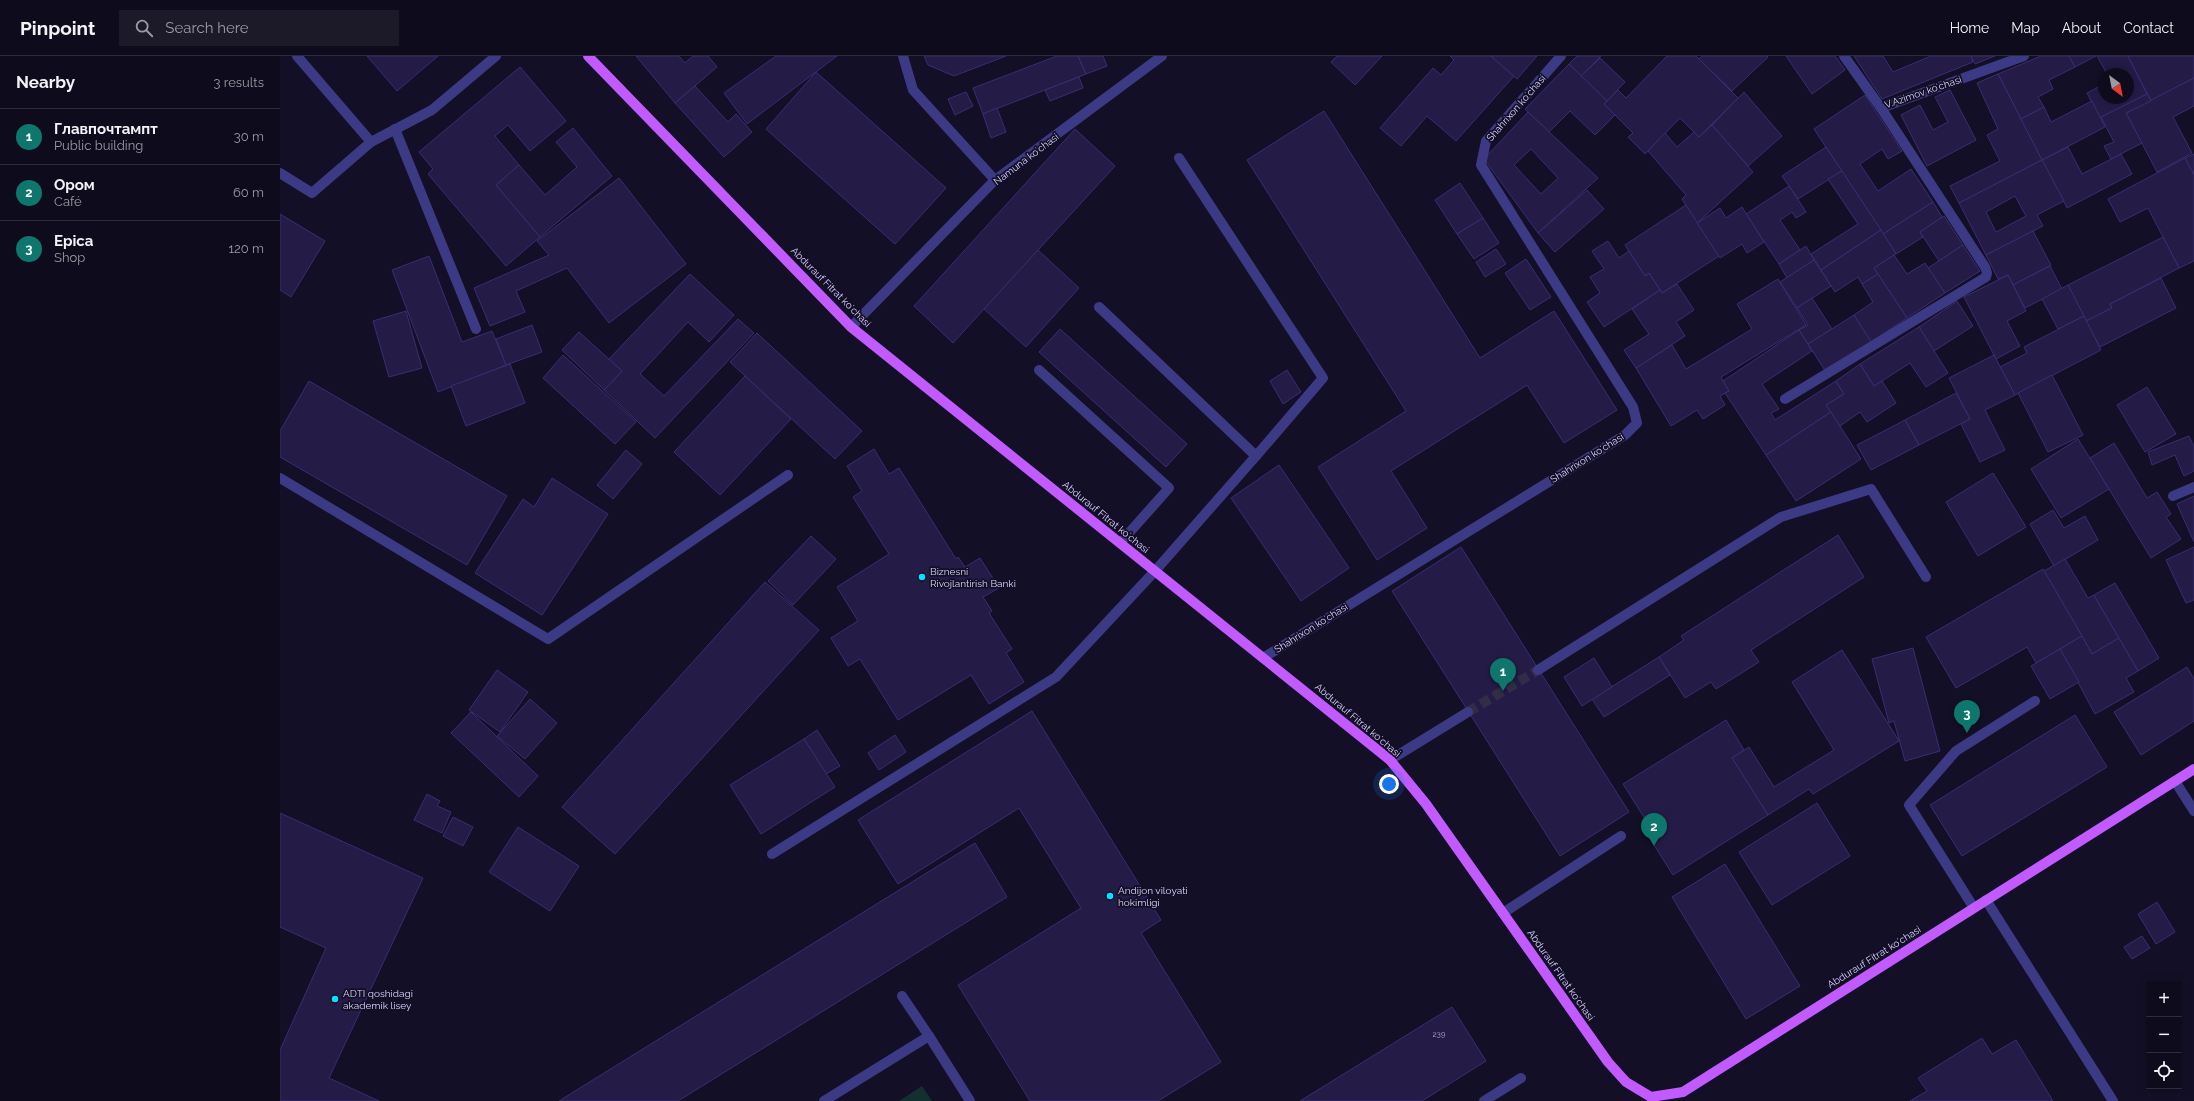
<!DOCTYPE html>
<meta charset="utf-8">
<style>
:root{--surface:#0e0b1c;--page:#1c1929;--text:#f1f3f6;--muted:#9b9ba3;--line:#2e2b3b;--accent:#0f766e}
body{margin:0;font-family:Raleway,sans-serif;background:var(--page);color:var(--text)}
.controls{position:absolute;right:12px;bottom:12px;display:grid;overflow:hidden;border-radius:0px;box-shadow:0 2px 10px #0003}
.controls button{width:36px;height:36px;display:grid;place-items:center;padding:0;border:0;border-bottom:1px solid var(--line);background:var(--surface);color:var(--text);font:20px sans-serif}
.compass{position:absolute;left:1818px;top:12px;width:36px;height:36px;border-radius:50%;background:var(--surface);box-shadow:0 2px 10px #0003;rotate:148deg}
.you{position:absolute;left:1109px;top:728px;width:14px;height:14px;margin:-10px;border:3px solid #fff;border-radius:50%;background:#1a73e8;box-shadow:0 0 0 6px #1a73e833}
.badge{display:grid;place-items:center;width:26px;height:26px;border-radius:50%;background:var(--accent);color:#fff;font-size:13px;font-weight:700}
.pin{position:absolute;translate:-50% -33px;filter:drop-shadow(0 1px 2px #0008)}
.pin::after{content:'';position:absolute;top:21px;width:14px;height:12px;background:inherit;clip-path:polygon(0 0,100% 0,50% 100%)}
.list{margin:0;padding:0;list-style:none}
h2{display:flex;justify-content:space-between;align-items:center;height:52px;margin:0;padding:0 16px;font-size:17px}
h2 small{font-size:13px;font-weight:400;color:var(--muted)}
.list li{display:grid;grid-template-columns:26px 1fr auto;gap:12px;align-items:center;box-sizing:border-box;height:56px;padding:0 16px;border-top:1px solid var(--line)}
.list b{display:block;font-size:15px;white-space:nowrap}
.list p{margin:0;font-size:13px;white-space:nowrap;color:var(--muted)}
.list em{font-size:13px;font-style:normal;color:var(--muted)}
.icon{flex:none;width:22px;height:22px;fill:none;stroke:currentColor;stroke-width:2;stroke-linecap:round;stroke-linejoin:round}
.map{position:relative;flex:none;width:1914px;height:1045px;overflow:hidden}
header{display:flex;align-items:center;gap:24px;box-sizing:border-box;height:56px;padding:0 20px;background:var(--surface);border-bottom:1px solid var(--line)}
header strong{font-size:19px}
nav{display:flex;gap:22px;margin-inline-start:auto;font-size:14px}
.search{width:280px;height:36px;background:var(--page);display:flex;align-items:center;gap:10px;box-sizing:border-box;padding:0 14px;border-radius:0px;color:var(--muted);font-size:15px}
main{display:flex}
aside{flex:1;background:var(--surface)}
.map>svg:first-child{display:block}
.green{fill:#12302f}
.building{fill:#241b47;stroke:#3b2d73;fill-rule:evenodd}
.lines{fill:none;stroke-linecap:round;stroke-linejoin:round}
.minor-tunnel{stroke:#312d47;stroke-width:10;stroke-dasharray:10 5;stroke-linecap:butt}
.minor{stroke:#3d3a85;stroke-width:10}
.major{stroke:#c25bff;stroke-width:10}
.poi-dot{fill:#00e5ff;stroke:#130f26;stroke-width:1.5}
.labels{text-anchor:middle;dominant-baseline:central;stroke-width:3.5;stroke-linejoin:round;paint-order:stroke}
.number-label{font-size:8px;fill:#aca6d1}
.street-label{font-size:10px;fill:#d9d4ff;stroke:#130f26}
.poi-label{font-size:10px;fill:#d9d4ff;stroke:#130f26;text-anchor:start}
</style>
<header>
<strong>Pinpoint</strong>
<div class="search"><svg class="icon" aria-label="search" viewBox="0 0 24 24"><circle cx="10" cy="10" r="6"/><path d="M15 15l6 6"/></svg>Search here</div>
<nav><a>Home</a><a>Map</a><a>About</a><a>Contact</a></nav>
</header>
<main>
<aside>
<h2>Nearby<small>3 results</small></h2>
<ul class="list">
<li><span class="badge">1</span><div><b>Главпочтампт</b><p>Public building</p></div><em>30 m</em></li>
<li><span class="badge">2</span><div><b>Ором</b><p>Café</p></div><em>60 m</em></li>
<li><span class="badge">3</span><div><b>Epica</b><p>Shop</p></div><em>120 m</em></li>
</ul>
</aside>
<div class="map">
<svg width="1914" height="1045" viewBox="0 0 1914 1045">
<rect width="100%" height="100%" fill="#130f26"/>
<polygon class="green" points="642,1030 652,1045 619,1045"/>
<g class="building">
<polygon points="87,0 158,0 117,35"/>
<polygon points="356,0 399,0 405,7 413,0 428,0 437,11 395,47"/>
<polygon points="496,0 557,0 467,68 444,37"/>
<polygon points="644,0 726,0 674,20 648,9"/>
<polygon points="777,0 798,0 806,18 703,58 693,32"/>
<polygon points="798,0 823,0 827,10 806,18"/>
<polygon points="1057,0 1102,0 1075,29 1051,6"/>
<polygon points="1170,0 1211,0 1234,20 1176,85 1147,60 1121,90 1100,72 1153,12 1161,19 1174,4"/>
<polygon points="1213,0 1257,0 1237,23 1212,1"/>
<polygon points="1297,0 1321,0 1301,20 1289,8"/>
<polygon points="1387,0 1416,0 1458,42 1419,81 1400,62 1365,98 1348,81 1353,77 1324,48 1338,34 1346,42"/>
<polygon points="1422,0 1487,0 1488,1 1452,35 1419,3"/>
<polygon points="1506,0 1555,0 1565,14 1532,38"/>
<polygon points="1574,0 1603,0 1613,16 1651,0 1691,0 1693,6 1602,43"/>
<polygon points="1691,0 1715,0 1695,8"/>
<polygon points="1761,0 1789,0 1795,11 1769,24 1773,33 1758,41 1764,51 1741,63 1718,18"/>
<polygon points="1789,0 1816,0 1795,11"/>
<polygon points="1817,0 1848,0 1867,38 1820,62 1807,37 1824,28 1824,42 1848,42 1848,18 1827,18"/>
<polygon points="1848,0 1914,0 1914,22 1871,45"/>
<polygon points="1320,2 1345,26 1327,45 1301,20"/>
<polygon points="1289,8 1327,45 1324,48 1335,59 1315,79 1290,55 1269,76 1245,53"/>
<polygon points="240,11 286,65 250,95 228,69 215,80 239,109 216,129 260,181 226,210 148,118 153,113 139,96"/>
<polygon points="536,16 666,132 615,188 486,73"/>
<polygon points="1718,18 1762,104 1679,147 1670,130 1720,105 1707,79 1718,73 1697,27"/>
<polygon points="799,21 803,32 770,45 765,34"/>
<polygon points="1914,22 1914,50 1893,61 1912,97 1877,116 1846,57"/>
<polygon points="415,30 448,66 456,58 472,76 444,101 395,47"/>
<polygon points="1670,34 1696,84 1647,110 1621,59 1640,49 1653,74 1668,66 1655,41"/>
<polygon points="686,36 693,50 675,59 668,43"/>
<polygon points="1464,36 1502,80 1468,110 1432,69"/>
<polygon points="1867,38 1871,45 1846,57 1862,87 1831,103 1824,90 1834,86 1821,61"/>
<polygon points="1585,39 1622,95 1608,103 1602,93 1580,108 1598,135 1631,113 1653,146 1603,178 1534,73"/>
<polygon points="1812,45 1825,71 1762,104 1741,63 1764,51 1771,66"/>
<polygon points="717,52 726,76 711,82 703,58"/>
<polygon points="1044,55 1200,302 1274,255 1337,354 1284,387 1247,329 1111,415 1147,472 1097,504 1038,411 1126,355 967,104"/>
<path d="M1248,56L1318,122L1258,177L1204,103ZM1251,93L1278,122L1261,138L1234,109Z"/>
<polygon points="1432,69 1473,116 1417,167 1402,143 1406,139 1368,95 1385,77 1397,91 1414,76 1419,81"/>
<polygon points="293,72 332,120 260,181 216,129 239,109 265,139 297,111 276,86"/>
<polygon points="795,73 835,110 673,287 634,250"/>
<polygon points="1546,91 1562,115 1518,143 1502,120"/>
<polygon points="1788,91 1802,118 1841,98 1852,118 1787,152 1762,104"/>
<polygon points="1914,98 1914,119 1905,102"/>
<polygon points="1905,102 1914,119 1914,205 1899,212 1868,152 1840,166 1828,143"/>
<path d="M1762,104L1784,145L1757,159L1763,170L1706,199L1679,147ZM1735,140L1746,160L1716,176L1706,156Z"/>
<polygon points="1562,115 1601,174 1541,214 1531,198 1578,168 1548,123"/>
<polygon points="339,122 406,208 329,267 287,212 236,235 245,256 210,270 194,232 269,199 257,185"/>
<polygon points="1180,127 1203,162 1177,178 1155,144"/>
<polygon points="1509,130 1526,156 1516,162 1512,156 1500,164 1520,194 1499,208 1466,158"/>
<polygon points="1307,134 1324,153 1275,196 1258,177"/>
<polygon points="1653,146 1662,161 1640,176 1643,181 1616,198 1603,178"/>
<polygon points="1406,149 1439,200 1382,237 1369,217 1365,220 1345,189"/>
<polygon points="1462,151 1484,186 1467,197 1462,188 1440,202 1417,167 1440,152 1446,162"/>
<polygon points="0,158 45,185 11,241 0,234"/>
<polygon points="1664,160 1683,189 1659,205 1640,176"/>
<polygon points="1203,162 1219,187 1194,203 1177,178"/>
<polygon points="1601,174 1616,198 1594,212 1598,218 1582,228 1578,221 1555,236 1541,214"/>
<polygon points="1753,175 1771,209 1733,229 1728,219 1718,223 1706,199"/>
<polygon points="1883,181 1899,212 1830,248 1832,252 1806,265 1788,229"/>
<polygon points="1328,185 1339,202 1349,195 1365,220 1369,217 1380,234 1324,271 1307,246 1320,237 1310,221 1324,213 1312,195"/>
<polygon points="1683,189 1700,215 1665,237 1648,212"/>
<polygon points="1526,190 1534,204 1507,222 1499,208"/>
<polygon points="1216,193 1226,208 1205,221 1196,206"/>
<polygon points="758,194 799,232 746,291 704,253"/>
<polygon points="1614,199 1627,218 1645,207 1665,237 1627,262 1594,212"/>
<polygon points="149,200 182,286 212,275 226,309 158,336 112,214"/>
<polygon points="1246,203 1271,241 1250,254 1225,217"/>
<polygon points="1534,204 1551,230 1517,252 1500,226"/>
<polygon points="1770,210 1782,233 1745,252 1733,229"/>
<polygon points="410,218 454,259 429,286 408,266 360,318 384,340 458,263 474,277 375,382 324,334 342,315 329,303"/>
<polygon points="1598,218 1627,262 1591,286 1574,259 1593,246 1582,228"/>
<polygon points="1728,219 1746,255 1727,265 1740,290 1716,303 1684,241"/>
<polygon points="1881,222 1896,252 1820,291 1806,265 1832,252 1830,248"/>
<polygon points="1498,223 1526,269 1441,321 1449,335 1440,340 1445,349 1423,363 1417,354 1391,370 1356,312 1392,289 1406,313 1472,273 1457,248"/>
<polygon points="1397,228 1414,254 1396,266 1405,280 1356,312 1344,294 1369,278 1352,253 1380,234 1382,237"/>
<polygon points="1788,229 1804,260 1778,273 1762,243"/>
<polygon points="1532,242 1552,273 1528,288 1519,274 1528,269 1517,252"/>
<polygon points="1677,245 1693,270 1654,295 1639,271"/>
<polygon points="126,255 142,312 109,321 93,265"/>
<polygon points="1574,259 1591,286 1546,316 1528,288"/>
<polygon points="1804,260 1821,294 1735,339 1720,311 1747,297 1744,291"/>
<polygon points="252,269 262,296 226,309 216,283"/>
<polygon points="1639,271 1668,317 1646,331 1630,307 1594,330 1580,308"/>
<polygon points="780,273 907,388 886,411 759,296"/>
<polygon points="1519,274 1532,295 1482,328 1499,353 1491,357 1495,364 1556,325 1564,338 1546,349 1551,356 1486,399 1445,337 1449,335 1443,325"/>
<polygon points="299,276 342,315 324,334 282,294"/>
<polygon points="477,277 582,375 555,403 450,306"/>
<polygon points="283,299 356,366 335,388 263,322"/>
<polygon points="1714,299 1735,339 1705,354 1725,394 1700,406 1681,368 1690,363 1669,322"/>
<polygon points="230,308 245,347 186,370 171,330"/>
<polygon points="1580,308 1594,330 1602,325 1616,347 1587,366 1580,356 1560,370 1546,349 1564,338 1556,325"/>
<polygon points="1007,314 1021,336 1003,348 990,325"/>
<polygon points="1772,319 1803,379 1768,396 1738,337"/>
<polygon points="465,320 511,363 440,439 394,396"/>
<polygon points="29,325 227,440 187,509 0,401 0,375"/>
<polygon points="1867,331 1896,378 1865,396 1837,349"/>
<polygon points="1676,337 1690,363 1639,389 1625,364"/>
<polygon points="1551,356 1581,403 1516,445 1486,399"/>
<polygon points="1625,364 1639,389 1591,414 1577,389"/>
<polygon points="1909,380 1914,391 1914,415 1904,420 1895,399 1872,409 1868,396"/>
<polygon points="1798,383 1829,433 1781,462 1751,413"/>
<polygon points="1834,387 1867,442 1877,436 1891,458 1886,461 1901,483 1871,502 1810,402"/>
<polygon points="594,393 609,418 619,412 676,503 678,501 685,511 700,502 719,532 703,541 712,555 709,557 732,593 726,597 744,626 709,648 691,619 618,664 580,603 568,610 551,582 578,565 557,531 609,498 573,441 582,435 567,410"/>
<polygon points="346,394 362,408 333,443 317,429"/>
<polygon points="999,409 1069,512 1021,545 951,442"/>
<polygon points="1713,417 1746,471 1698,500 1666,446"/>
<polygon points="272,422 328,458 262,559 195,517 243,443 254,451"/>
<polygon points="1914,440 1914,486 1897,448"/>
<polygon points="1773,454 1784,472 1805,460 1818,484 1774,510 1750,468"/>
<polygon points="1558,479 1584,521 1471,594 1479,606 1436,633 1431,626 1405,642 1379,601 1404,584 1401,580"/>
<polygon points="531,480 556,503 513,549 488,525"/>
<polygon points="1181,491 1349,756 1280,800 1112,535"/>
<polygon points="1914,491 1914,544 1906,547 1886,504"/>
<polygon points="1785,503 1808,542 1814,539 1839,582 1812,598 1764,515"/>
<polygon points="1763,513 1802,580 1756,607 1747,591 1676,632 1646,581"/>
<polygon points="485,526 539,574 335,798 282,751"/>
<polygon points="1835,527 1879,602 1858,615 1814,539"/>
<polygon points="1802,580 1812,598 1839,582 1858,615 1846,622 1854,636 1815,658 1780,593"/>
<polygon points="1633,592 1660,695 1625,705 1614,665 1609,667 1592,603"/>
<polygon points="1780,593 1799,626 1770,643 1751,610"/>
<polygon points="1562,594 1619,685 1533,738 1529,733 1488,759 1452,702 1469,691 1494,731 1554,694 1512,626"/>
<polygon points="1379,601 1390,619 1324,661 1312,643"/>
<polygon points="1314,602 1332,631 1302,650 1284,621"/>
<polygon points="1907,611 1914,623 1914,665 1861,699 1834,656"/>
<polygon points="217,614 248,636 220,676 189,654"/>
<polygon points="250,643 277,667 245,703 217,680"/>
<polygon points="752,655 881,864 861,877 941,1006 878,1045 750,1045 678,929 801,852 739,752 618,828 578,764"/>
<polygon points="191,656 258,720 239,741 171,677"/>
<polygon points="1795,659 1827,711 1682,800 1650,749"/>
<polygon points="1446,664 1464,694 1452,702 1488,759 1393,819 1367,778 1372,774 1343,728"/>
<polygon points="537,674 560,710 546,718 524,683"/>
<polygon points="615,679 626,696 599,714 588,697"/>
<polygon points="524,683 555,731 481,778 450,729"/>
<polygon points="147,738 160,745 157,750 171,756 162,777 134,764"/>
<polygon points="1537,747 1570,800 1492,849 1459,796"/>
<polygon points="0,757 143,822 49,1022 99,1045 0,1045 0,994 46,892 0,871"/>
<polygon points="173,761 193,771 183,790 163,780"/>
<polygon points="238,771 299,810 270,855 209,816"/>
<polygon points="695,787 727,841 398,1045 279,1045"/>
<polygon points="1445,808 1520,930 1466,963 1392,841"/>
<polygon points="1877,846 1895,876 1876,888 1858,858"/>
<polygon points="1862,880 1870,892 1852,903 1844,891"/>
<polygon points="1172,951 1206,1005 1142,1045 1020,1045"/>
<polygon points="1702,982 1712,998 1736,984 1773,1045 1630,1045 1647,1035 1638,1022"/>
</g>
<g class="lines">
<polyline class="minor-tunnel" points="1188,656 1258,614"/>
<g class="minor">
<polyline points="17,0 91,86 152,54 216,0"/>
<polyline points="623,0 633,34 715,124"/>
<polyline points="1564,0 1601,52 1744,0"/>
<polyline points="115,73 196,273"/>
<polyline points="899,102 1043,322 976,400"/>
<polyline points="0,117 32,137 91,86"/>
<polyline points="571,271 715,124 882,0"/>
<polyline points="759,314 889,432 840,487"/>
<polyline points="1505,343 1706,221 1707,217 1705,211 1601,52"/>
<polyline points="0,422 268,583 508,419"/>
<polyline points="1893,440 1914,431"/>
<polyline points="983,602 1345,379 1357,367 1353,351 1201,109 1206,85 1281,0"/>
<polyline points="1258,614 1501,461 1591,433 1646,521"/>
<polyline points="1110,704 1188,656"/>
<polyline points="1895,725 1914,755"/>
<polyline points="492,798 776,621 875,515 976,400 819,251"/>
<polyline points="1706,844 1833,1045"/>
<polyline points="1694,852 1629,749 1676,695 1755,645"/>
<polyline points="1223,857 1341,780"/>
<polyline points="622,940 649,980"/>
<polyline points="544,1045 649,980 690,1045"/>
<polyline points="1204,1045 1241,1022"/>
</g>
<polyline class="major" points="308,0 571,271 1110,704 1146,748 1328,1006 1346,1026 1371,1041 1403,1036 1914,713"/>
</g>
<g class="poi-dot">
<circle cx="642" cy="521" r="4"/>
<circle cx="830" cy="840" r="4"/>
<circle cx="55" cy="943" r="4"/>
</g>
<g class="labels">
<g class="number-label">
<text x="1159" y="978">239</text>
</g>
<g class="street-label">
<text transform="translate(1643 36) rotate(-19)">V.Аzimov koʻchasi</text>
<text transform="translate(1236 52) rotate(-49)">Shahrixon koʻchasi</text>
<text transform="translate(746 103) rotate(-37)">Namuna koʻchasi</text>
<text transform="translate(551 231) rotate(45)">Abdurauf Fitrat koʻchasi</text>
<text transform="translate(1307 402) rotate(-32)">Shahrixon koʻchasi</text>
<text transform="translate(826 461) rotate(39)">Abdurauf Fitrat koʻchasi</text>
<text transform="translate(1031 572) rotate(-32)">Shahrixon koʻchasi</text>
<text transform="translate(1078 664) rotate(40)">Abdurauf Fitrat koʻchasi</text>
<text transform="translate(1594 901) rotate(-32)">Abdurauf Fitrat koʻchasi</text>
<text transform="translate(1281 919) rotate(55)">Abdurauf Fitrat koʻchasi</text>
</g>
<g class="poi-label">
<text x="650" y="515">Biznesni<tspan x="650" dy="12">Rivojlantirish Banki</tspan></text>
<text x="838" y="834">Andijon vilоyati<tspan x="838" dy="12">hоkimligi</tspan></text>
<text x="63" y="937">ADTI qoshidagi<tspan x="63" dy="12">akademik lisey</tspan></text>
</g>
</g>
</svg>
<div class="controls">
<button>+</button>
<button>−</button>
<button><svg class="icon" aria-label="locate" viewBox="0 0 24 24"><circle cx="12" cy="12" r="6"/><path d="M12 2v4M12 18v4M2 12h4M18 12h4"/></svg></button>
</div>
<svg class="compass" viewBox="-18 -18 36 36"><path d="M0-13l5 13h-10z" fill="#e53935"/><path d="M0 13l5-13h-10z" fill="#9b9ba3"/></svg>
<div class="you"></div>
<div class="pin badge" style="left:1223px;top:635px">1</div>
<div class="pin badge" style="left:1374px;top:790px">2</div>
<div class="pin badge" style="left:1687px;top:677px">3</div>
</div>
</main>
